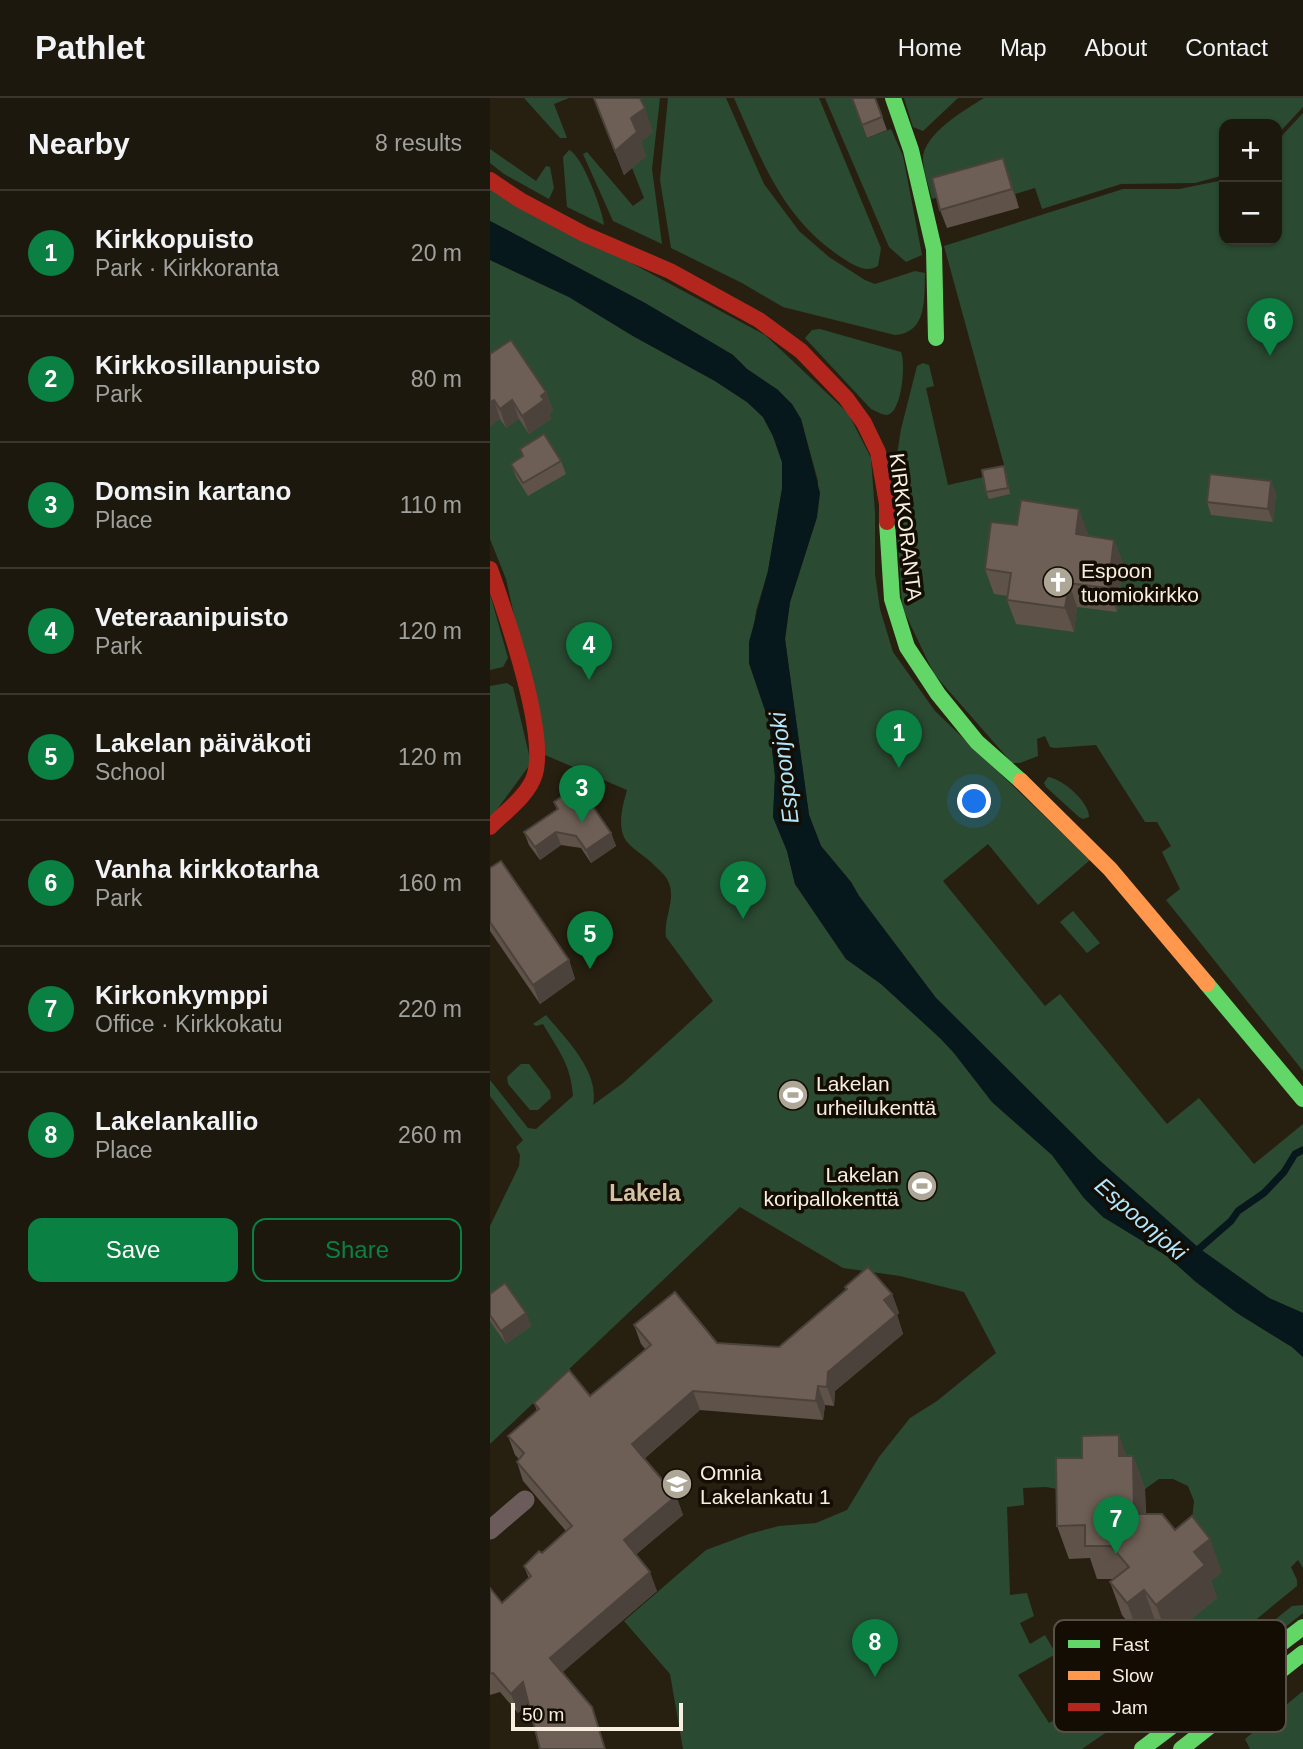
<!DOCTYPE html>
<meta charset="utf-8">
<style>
:root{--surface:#1d180d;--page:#2a251b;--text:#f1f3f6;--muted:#a0a09d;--line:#3b372e;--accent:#0b8043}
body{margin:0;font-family:Helvetica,sans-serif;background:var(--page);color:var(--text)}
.controls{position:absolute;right:21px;top:21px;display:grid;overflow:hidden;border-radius:14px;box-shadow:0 2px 5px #0004}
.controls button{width:63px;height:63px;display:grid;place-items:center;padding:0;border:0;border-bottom:2px solid var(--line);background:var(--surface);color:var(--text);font:35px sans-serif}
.scale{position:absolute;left:21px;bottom:18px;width:172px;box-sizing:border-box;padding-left:7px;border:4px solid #f7eedf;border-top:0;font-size:19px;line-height:24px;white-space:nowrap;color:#f7eedf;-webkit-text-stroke:5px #130d04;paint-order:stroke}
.you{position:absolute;left:485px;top:704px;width:24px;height:24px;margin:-18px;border:5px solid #fff;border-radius:50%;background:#1a73e8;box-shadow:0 0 0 10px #1a73e833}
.badge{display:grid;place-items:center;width:46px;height:46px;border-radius:50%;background:var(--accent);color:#fff;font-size:23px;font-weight:700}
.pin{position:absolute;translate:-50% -58px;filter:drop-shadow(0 2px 4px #0008)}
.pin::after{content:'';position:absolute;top:37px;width:24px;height:21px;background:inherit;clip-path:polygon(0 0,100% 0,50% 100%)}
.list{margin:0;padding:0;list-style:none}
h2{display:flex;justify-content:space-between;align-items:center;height:91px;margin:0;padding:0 28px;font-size:30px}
h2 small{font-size:23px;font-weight:400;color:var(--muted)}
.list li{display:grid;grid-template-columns:46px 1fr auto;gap:21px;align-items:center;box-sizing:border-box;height:126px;padding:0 28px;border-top:2px solid var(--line)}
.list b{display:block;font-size:26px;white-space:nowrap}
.list p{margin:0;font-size:23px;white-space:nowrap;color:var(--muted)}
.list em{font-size:23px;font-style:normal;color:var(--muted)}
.actions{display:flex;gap:14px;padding:21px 28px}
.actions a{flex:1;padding:16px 0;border:2px solid var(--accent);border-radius:14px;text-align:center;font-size:24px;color:var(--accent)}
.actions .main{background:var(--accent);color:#fff}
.map{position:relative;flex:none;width:813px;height:1651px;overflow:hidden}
header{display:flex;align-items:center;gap:42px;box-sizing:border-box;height:98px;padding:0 35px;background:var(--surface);border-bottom:2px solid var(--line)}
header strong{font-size:33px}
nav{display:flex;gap:38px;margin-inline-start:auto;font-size:24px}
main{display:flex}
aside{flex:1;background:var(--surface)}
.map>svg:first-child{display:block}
.green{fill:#2b4a32}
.water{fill:#07181d}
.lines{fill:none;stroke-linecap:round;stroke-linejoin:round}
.stream{stroke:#07181d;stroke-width:7}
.street{stroke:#6b5c5b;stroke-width:19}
.fast{stroke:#63d668;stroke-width:16}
.slow{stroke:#ff974d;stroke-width:16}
.jam{stroke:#b3261e;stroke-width:16}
.wall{fill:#5e5249}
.shaded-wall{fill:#4c423c}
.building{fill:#6d5f55;stroke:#4c423c;stroke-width:2}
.labels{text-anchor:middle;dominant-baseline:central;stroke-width:7;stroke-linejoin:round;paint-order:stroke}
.street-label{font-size:21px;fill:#f7eedf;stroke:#130d04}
.poi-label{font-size:21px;fill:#f7eedf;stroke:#130d04;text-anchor:start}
.water-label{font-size:23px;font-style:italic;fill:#b1e6fd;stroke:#130d04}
.neighbourhood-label{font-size:23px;font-weight:bold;fill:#d3c2a4;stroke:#130d04}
.key{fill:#130d04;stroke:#575046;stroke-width:2}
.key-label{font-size:19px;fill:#f7eedf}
</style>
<header>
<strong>Pathlet</strong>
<nav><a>Home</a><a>Map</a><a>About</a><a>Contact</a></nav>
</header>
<main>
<aside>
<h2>Nearby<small>8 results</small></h2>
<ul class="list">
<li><span class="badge">1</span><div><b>Kirkkopuisto</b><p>Park · Kirkkoranta</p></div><em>20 m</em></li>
<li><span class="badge">2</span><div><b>Kirkkosillanpuisto</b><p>Park</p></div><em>80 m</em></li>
<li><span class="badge">3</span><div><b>Domsin kartano</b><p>Place</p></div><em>110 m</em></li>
<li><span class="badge">4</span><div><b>Veteraanipuisto</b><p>Park</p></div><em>120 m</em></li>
<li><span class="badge">5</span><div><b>Lakelan päiväkoti</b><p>School</p></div><em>120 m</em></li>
<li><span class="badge">6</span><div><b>Vanha kirkkotarha</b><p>Park</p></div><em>160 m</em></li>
<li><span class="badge">7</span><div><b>Kirkonkymppi</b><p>Office · Kirkkokatu</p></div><em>220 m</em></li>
<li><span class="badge">8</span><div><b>Lakelankallio</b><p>Place</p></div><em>260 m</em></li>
</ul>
<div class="actions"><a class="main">Save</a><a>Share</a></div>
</aside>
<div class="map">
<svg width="813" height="1651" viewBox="0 0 813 1651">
<rect width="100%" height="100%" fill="#272011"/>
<g class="green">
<polygon points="34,0 79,0 64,6 77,40 70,40"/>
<polygon points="149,0 170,0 162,71 172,146 123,123 93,56 97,54 143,108 154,100 142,70 150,44"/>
<path d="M178,0H236L274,86L309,133L339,159L375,182L385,186L425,173L435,175C434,199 438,235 405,237L293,209L252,185L181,150L170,82Z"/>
<path d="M244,0H329L391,150L388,168C376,175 365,168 354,161C293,122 272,63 244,0Z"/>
<polygon points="335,0 362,0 377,40 401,31 413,58 432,157 416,164 399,149"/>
<polygon points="414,0 468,0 433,33 423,29"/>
<path d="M494,0H813V9L787,37V26H734V77L705,85L631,86L552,111L545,90L525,96L520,79L442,101C439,89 434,75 433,63C431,37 475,12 494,0Z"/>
<polygon points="813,15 813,973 676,802 690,791 672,754 681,748 667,724 655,724 606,647 565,650 560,649 555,638 547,641 548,658 530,665 522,665 444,576 412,509 404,377 411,331 427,268 433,265 439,267 444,288 436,290 458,387 516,374 454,148 633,91 689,91 734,82 734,142 787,142 787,43"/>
<polygon points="0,51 46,83 56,68 60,69 64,90 59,101 14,76 0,65"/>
<path d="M79,52C92,57 112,111 114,127L77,109L73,59Z"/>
<polygon points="0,89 275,237 358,315 381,360 385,415 385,476 390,511 403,554 445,613 600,762 548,807 498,746 453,783 555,908 570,896 677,1026 709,1000 764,1066 813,1026 813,1215 779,1200 710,1151 609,1062 446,900 369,798 361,784 331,748 319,717 295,541 300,504 327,419 328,383 311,321 288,292 257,271 243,257 155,205 0,123"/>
<path d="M0,162L79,199L143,238L225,283L257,304L273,319L283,338L292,364V391L278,473L266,513L259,565L279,624L285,678L283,719L297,753L305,786L356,861L391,886L450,940L464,955L502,1004L562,1057L594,1100L613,1119L677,1158L706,1184L747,1215L802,1249L813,1259V1470L808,1462L801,1469L807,1482V1488L697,1578L663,1552L652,1536L716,1487L702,1422L704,1403L698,1388L683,1381H669L655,1391L578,1393L556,1389L533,1390L534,1407L517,1409L520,1497L537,1495L544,1518L530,1525L540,1546L555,1537L566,1556L528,1577L559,1625L634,1582L627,1568L633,1564L672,1596L592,1651H193L180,1576L134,1523L216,1452L259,1436L289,1428L326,1425L357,1412L389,1359L420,1320L447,1303L506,1255L474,1194L410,1178L353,1170L250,1109L0,1346V1128L29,1068L30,1057L26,1049L33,1042L0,998V982L38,1030L46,1031L83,998C81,966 68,952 53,926L46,928L43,926L56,917C76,941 110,974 103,1007L133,985L223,903L176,839C173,819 188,800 177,781C175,777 169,772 166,769C158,760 145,753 137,744C126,729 133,707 137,692L55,657L16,481L0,441Z"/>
<path d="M330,231L411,254C416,265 412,315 397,317C392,317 386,313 381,311L315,240L322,232Z"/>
<polygon points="0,496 18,560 13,569 0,572"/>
<polygon points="17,585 23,589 41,665 0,721 0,588"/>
<path d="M558,679C573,681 599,704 599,719L593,721L589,719L556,689L554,685Z"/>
<polygon points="583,813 610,845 597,855 570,824"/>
<polygon points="31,966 39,966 60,993 61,1000 48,1012 40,1012 18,986 17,979"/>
<polygon points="813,1507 813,1515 726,1584 718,1581 716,1577 802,1508"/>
<polygon points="813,1593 813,1651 760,1651 755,1641"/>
</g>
<polygon class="water" points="0,123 155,205 243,257 257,271 288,292 302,306 311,321 330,395 327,419 300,504 295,541 319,717 331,748 361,784 369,798 446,900 609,1062 710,1151 779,1200 813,1215 813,1259 802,1249 747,1215 706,1184 677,1158 613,1119 594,1100 562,1057 502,1004 464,955 450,940 391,886 356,861 305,786 297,753 283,719 285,678 279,624 259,565 259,544 278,473 292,391 292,364 283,338 273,319 257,304 225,283 143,238 79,199 0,162"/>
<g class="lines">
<polyline class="stream" points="703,1156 741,1123 748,1113 774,1095 794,1074 805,1056 813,1052"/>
<polyline class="street" points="0,1432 35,1402"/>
<g class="fast">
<polyline points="403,0 421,52 444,151 446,240"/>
<polyline points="397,424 402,501 417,549 448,596 487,644 531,683"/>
<polyline points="717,886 813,1001"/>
<polyline points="652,1651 813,1529"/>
<polyline points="691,1651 813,1555"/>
</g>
<polyline class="slow" points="531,683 620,771 717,886"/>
<g class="jam">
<polyline points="0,82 30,102 94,136 180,173 269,222 311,253 356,300 374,325 388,354 397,406 397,424"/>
<path d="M0,471C16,516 57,632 45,676C39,697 15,714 0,729"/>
</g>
</g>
<g class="wall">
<polygon points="104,0 163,34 151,44 156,58 134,77"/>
<polygon points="362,0 387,5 397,32 377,40"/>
<polygon points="520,79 529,110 457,130 450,112"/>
<polygon points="0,256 56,294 63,313 59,316 61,321 39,336 29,321 16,330 10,321 0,328"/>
<polygon points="30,351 71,363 76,376 38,398 26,379 21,366 32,359"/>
<polygon points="516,374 520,396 499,401 496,394"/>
<polygon points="781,383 786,396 783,424 721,417 717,404"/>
<polygon points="527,427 598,435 598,438 624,442 633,466 627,514 587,509 584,534 526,526 517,502 518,498 504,496 495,471"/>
<polygon points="64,704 121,735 126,748 101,765 91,750 71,747 50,762 39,747 34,734 67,712"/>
<polygon points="0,770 79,862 85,881 50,906 0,833"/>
<polygon points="355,1189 402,1196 409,1215 407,1217 413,1236 345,1293 344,1308 335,1307 333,1322 210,1312 154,1361 186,1398 193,1417 146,1456 167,1493 72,1574 109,1628 38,1605 28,1615 10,1594 0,1597 0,1490 12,1505 39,1481 34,1468 52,1455 76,1433 33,1383 27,1364 29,1361 25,1357 18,1338 47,1313 44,1305 100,1298 156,1252 151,1246 144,1227 227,1245 289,1249 356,1192"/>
<polygon points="0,1196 36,1215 41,1228 16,1246 0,1223"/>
<polygon points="636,1358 643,1358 655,1391 656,1416 685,1432 732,1474 721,1483 727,1500 678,1540 666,1525 649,1538 632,1517 620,1484 625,1481 607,1481 600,1460 579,1461 567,1428"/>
</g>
<g class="shaded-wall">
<polygon points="155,10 163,34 151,44 156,58 134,77 125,53 141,20"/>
<polygon points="513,60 520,79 529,110 522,91"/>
<polygon points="56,294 63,313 59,316 61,321 39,336 32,318 51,298"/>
<polygon points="4,302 10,321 0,328 0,304"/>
<polygon points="22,302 29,321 16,330 10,311"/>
<polygon points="781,383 786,396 783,424 778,411"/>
<polygon points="589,411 598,435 595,461 586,436"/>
<polygon points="624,442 633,466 627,514 618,490"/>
<polygon points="579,485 587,509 584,534 575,510"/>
<polygon points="66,734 71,747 50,762 45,749"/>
<polygon points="121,735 126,748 101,765 96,752"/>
<polygon points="79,862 85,881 50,906 43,887"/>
<polygon points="402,1196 409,1215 407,1217 413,1236 345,1293 344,1308 337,1289 338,1274 394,1202"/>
<polygon points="36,1215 41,1228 16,1246 11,1233"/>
<polygon points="328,1288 335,1307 333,1322 326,1303"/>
<polygon points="203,1293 210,1312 149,1365 142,1346"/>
<polygon points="629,1337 641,1370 629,1358"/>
<polygon points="643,1358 655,1391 656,1449 644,1416"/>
<polygon points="186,1398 193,1417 141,1461 134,1442"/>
<polygon points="720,1441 732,1474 721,1483 727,1500 678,1540 666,1507 704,1454"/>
<polygon points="160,1474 167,1493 67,1579 60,1560"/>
<polygon points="654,1492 666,1525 649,1538 637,1505"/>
<polygon points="33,1584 40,1603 28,1615 21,1596"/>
</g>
<g class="building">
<polygon points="104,0 150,0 155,10 141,20 147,34 125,53"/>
<polygon points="362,0 385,0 392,19 372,27"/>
<polygon points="513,60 522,91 450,112 442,80"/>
<polygon points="21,242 56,294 51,298 54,302 32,318 22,302 10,311 4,302 0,304 0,256"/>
<polygon points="54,336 71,363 33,385 21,366 33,358 30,351"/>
<polygon points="514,368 518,390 496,394 492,372"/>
<polygon points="720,376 781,383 778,411 717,404"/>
<polygon points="531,402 589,411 586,436 624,442 618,490 579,485 575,510 517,502 521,475 495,471 501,424 527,427"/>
<polygon points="88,687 121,735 96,752 86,738 66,734 45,749 34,734 68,711 64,704"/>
<polygon points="11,763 79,862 43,887 0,824 0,770"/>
<polygon points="378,1169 402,1196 394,1202 406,1217 338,1274 337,1289 328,1288 326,1303 203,1293 142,1346 186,1398 134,1442 160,1474 60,1560 102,1609 115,1651 50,1651 33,1584 21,1596 3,1575 0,1576 0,1490 12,1505 41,1478 34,1468 49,1453 52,1455 82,1428 27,1364 34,1355 18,1338 49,1311 44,1305 79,1272 100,1298 161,1247 144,1227 185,1194 227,1245 289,1249 357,1191 355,1189"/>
<polygon points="15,1185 36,1215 11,1233 0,1217 0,1196"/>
<polygon points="629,1337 629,1358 643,1358 644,1416 672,1416 685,1432 702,1418 720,1441 704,1454 715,1467 666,1507 654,1492 637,1505 620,1484 639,1469 621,1448 595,1448 595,1427 567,1428 566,1360 592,1360 592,1338"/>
</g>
<defs>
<g id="church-disc" transform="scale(1.575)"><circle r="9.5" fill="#aea697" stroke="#130d04"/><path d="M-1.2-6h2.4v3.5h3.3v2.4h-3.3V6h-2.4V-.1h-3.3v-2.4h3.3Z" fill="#fff"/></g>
<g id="stadium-disc" transform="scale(1.575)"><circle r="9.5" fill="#aea697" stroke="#130d04"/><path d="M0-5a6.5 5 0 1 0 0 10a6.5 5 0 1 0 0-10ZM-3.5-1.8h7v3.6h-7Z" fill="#fff"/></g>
<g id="school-disc" transform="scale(1.575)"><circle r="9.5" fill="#aea697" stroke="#130d04"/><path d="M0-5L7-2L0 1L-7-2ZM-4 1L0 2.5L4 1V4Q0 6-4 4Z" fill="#fff"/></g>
</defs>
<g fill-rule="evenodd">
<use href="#church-disc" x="568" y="484"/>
<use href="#stadium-disc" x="303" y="997"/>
<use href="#stadium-disc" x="432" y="1088"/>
<use href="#school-disc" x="187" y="1386"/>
</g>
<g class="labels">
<g class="street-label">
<text transform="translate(416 429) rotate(83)">KIRKKORANTA</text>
</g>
<g class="poi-label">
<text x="591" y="472">Espoon<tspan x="591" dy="24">tuomiokirkko</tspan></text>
<text x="326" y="985">Lakelan<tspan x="326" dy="24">urheilukenttä</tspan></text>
<text x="409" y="1076" text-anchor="end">Lakelan<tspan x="409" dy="24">koripallokenttä</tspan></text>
<text x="210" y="1374">Omnia<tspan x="210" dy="24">Lakelankatu 1</tspan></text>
</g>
<g class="water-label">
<text transform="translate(294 670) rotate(-97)">Espoonjoki</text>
<text transform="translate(651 1121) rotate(41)">Espoonjoki</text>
</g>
<g class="neighbourhood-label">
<text x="155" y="1095">Lakela</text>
</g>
</g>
<rect x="564" y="1522" width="232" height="112" rx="10" class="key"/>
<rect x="578" y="1542" width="32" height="8" fill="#63d668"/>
<rect x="578" y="1573" width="32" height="9" fill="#ff974d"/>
<rect x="578" y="1605" width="32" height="8" fill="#b3261e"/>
<g class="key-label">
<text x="622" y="1553">Fast</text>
<text x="622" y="1584">Slow</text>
<text x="622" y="1616">Jam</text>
</g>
</svg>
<div class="controls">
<button>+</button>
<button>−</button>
</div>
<div class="scale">50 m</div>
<div class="you"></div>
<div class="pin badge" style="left:409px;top:670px">1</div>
<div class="pin badge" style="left:253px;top:821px">2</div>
<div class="pin badge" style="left:92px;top:725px">3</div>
<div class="pin badge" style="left:99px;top:582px">4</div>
<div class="pin badge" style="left:100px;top:871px">5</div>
<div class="pin badge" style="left:780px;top:258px">6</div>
<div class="pin badge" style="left:626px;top:1456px">7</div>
<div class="pin badge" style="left:385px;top:1579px">8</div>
</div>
</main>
